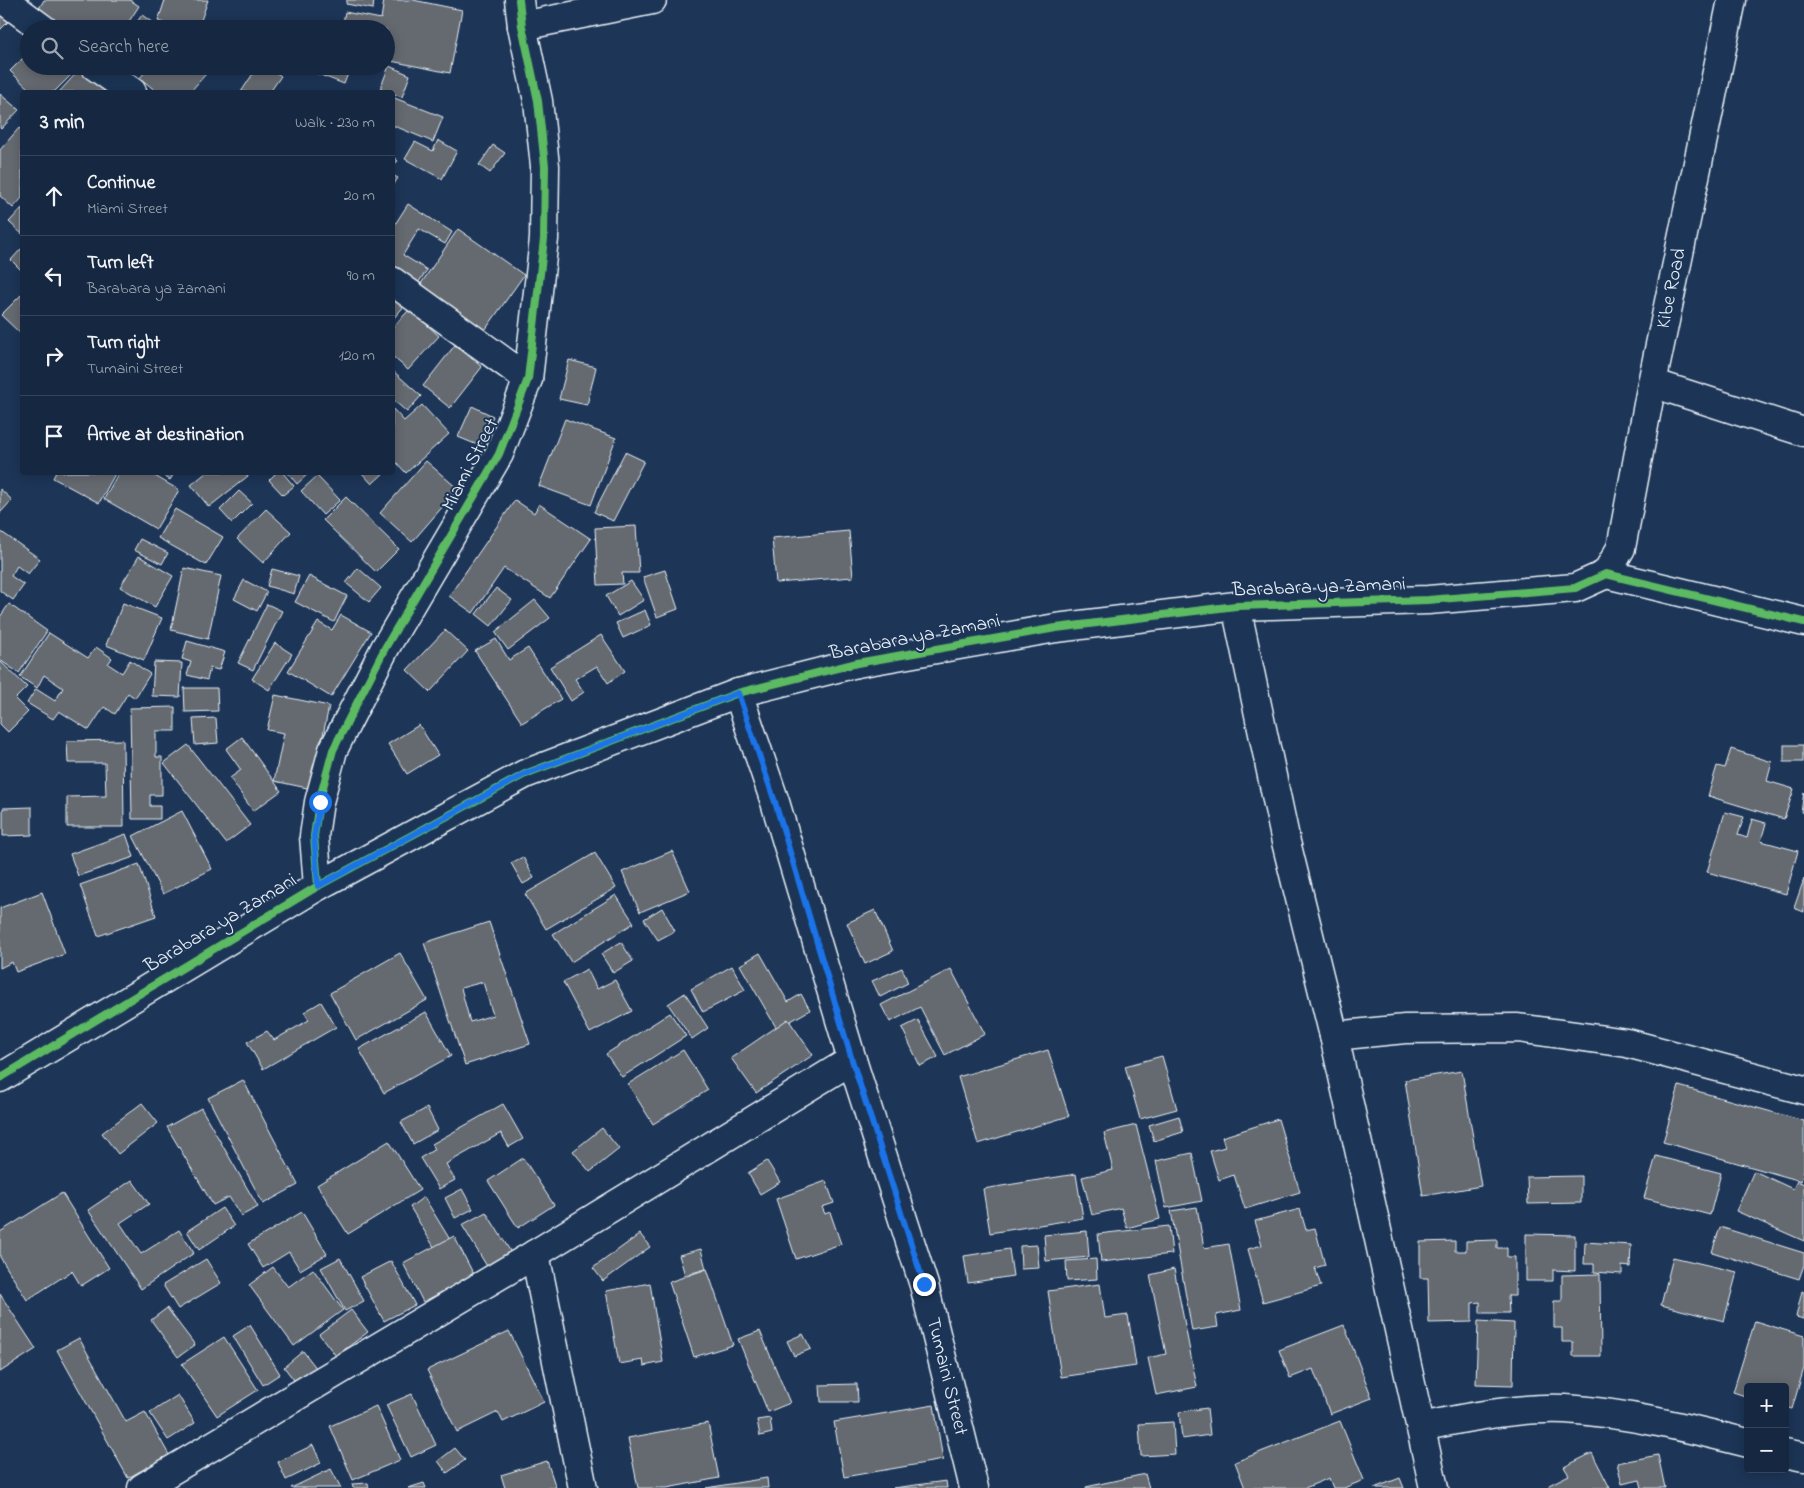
<!DOCTYPE html>
<meta charset="utf-8">
<style>
:root{--surface:#162841;--page:#1f3048;--text:#f1f3f6;--muted:#9ea6b1;--line:#35445a}
body{margin:0;font-family:"Indie Flower",sans-serif;background:var(--page);color:var(--text)}
.controls{position:absolute;right:15px;bottom:15px;display:grid;overflow:hidden;border-radius:5px;box-shadow:0 2px 12px #0003}
.controls button{width:45px;height:45px;display:grid;place-items:center;padding:0;border:0;border-bottom:1px solid var(--line);background:var(--surface);color:var(--text);font:25px sans-serif}
.stop{position:absolute;width:15px;height:15px;margin:-11px;border:4px solid #1a73e8;border-radius:50%;background:#fff}
.stop.end{background:#1a73e8;border-color:#fff;box-shadow:0 1px 5px #0008}
.list{margin:0;padding:0;list-style:none}
h2{display:flex;justify-content:space-between;align-items:center;height:65px;margin:0;padding:0 20px;font-size:21px}
h2 small{font-size:16px;font-weight:400;color:var(--muted)}
.list li{display:grid;grid-template-columns:32px 1fr auto;gap:15px;align-items:center;box-sizing:border-box;height:80px;padding:0 20px;border-top:1px solid var(--line)}
.list b{display:block;font-size:19px;white-space:nowrap}
.list p{margin:0;font-size:16px;white-space:nowrap;color:var(--muted)}
.list em{font-size:16px;font-style:normal;color:var(--muted)}
.icon{flex:none;width:28px;height:28px;fill:none;stroke:currentColor;stroke-width:2;stroke-linecap:round;stroke-linejoin:round}
.map{position:relative;flex:none;width:1804px;height:1488px;overflow:hidden}
.search{position:absolute;background:var(--surface);box-shadow:0 2px 12px #0003;left:20px;top:20px;width:375px;height:55px;display:flex;align-items:center;gap:12px;box-sizing:border-box;padding:0 18px;border-radius:28px;color:var(--muted);font-size:19px}
.panel{position:absolute;background:var(--surface);box-shadow:0 2px 12px #0003;left:20px;top:90px;width:375px;height:385px;border-radius:5px}
.map>svg:first-child{display:block}
.building{fill:#656a70;stroke:#e8f1f8;fill-rule:evenodd}
.lines{fill:none;stroke-linecap:round;stroke-linejoin:round}
.minor-casing{stroke:#e8f1f8;stroke-width:31}
.tertiary-casing{stroke:#e8f1f8;stroke-width:31}
.minor{stroke:#1d3557;stroke-width:28}
.tertiary{stroke:#1d3557;stroke-width:28}
.cycleway-casing{stroke:#1d3557;stroke-width:11}
.cycleway{stroke:#5cba63;stroke-width:8}
.route{stroke:#1a73e8;stroke-width:6}
.labels{text-anchor:middle;dominant-baseline:central;stroke-width:4;stroke-linejoin:round;paint-order:stroke}
.street-label{font-size:20px;fill:#e8f1f8;stroke:#1d3557}
</style>
<div class="map">
<svg width="1804" height="1488" viewBox="0 0 1804 1488">
<rect width="100%" height="100%" fill="#1d3557"/>
<filter id="ink" filterUnits="userSpaceOnUse"><feTurbulence type="fractalNoise" baseFrequency=".02" numOctaves="2"/><feDisplacementMap in="SourceGraphic" scale="10" xChannelSelector="R" yChannelSelector="G"/><feConvolveMatrix kernelMatrix="1 2 1 2 8 2 1 2 1" color-interpolation-filters="sRGB"/></filter>
<g filter="url(#ink)">
<g class="building">
<polygon points="44,0 130,0 139,6 124,29 68,29 38,10"/>
<polygon points="165,0 208,0 198,29 180,29 158,21"/>
<polygon points="347,0 374,0 373,9 346,4"/>
<polygon points="384,0 413,0 462,10 450,73 386,60 386,29 342,29 345,12 381,19"/>
<polygon points="0,9 11,19 0,30"/>
<polygon points="142,15 160,28 160,29 132,29"/>
<polygon points="29,52 29,66 78,68 54,92 32,92 10,71"/>
<polygon points="150,66 213,66 190,92 157,92 140,78"/>
<polygon points="258,66 266,66 281,76 270,92 241,92"/>
<polygon points="311,66 351,66 344,84 310,71"/>
<polygon points="389,66 410,75 402,97 380,89"/>
<polygon points="81,68 107,92 59,92"/>
<polygon points="0,94 19,110 1,129 0,128"/>
<polygon points="392,97 443,117 433,142 392,125"/>
<polygon points="19,128 22,131 22,198 13,208 0,196 0,150"/>
<polygon points="438,140 457,151 442,179 405,159 415,142 433,151"/>
<polygon points="493,145 505,153 490,173 479,165"/>
<polygon points="392,156 398,161 392,166"/>
<polygon points="392,175 398,178 392,187"/>
<polygon points="408,204 452,232 445,244 419,229 403,255 427,270 416,286 392,271 392,229"/>
<polygon points="22,208 22,234 9,222"/>
<polygon points="458,229 524,275 483,333 418,288"/>
<polygon points="22,248 22,271 11,260"/>
<polygon points="392,291 407,303 392,320"/>
<polygon points="22,294 22,335 1,315"/>
<polygon points="410,309 439,336 408,370 392,356 392,328"/>
<polygon points="455,345 482,367 450,408 423,386"/>
<polygon points="569,360 596,367 587,405 559,399"/>
<polygon points="392,370 421,396 407,412 392,399"/>
<polygon points="422,405 449,434 406,473 396,462 392,466 392,408 404,421"/>
<polygon points="472,406 493,416 480,446 458,437"/>
<polygon points="565,419 616,438 591,505 539,486"/>
<polygon points="625,452 644,461 613,521 594,512"/>
<polygon points="426,461 458,489 412,542 380,513"/>
<polygon points="56,472 116,472 99,503 53,478"/>
<polygon points="119,472 148,472 179,490 156,529 104,499"/>
<polygon points="157,472 175,472 170,480"/>
<polygon points="207,472 253,472 209,507 191,485"/>
<polygon points="277,472 282,472 294,486 283,495 269,480"/>
<polygon points="287,472 310,472 297,484"/>
<polygon points="361,472 385,472 372,484"/>
<polygon points="317,476 340,500 323,515 301,491"/>
<polygon points="0,489 12,500 0,513"/>
<polygon points="239,491 252,503 232,523 220,510"/>
<polygon points="346,497 399,549 376,572 323,520"/>
<polygon points="515,500 534,513 539,504 591,539 550,598 504,568 473,613 449,596"/>
<polygon points="175,509 223,537 206,565 158,538"/>
<polygon points="266,509 291,532 263,563 237,539"/>
<polygon points="636,526 639,573 622,573 623,584 598,585 595,528"/>
<polygon points="0,531 40,559 28,574 17,566 11,576 24,585 13,600 0,591"/>
<polygon points="849,531 853,577 776,583 772,538"/>
<polygon points="140,539 168,553 162,564 134,550"/>
<polygon points="139,556 173,576 155,607 120,587"/>
<polygon points="184,568 221,576 208,639 171,630"/>
<polygon points="358,568 381,588 369,602 346,583"/>
<polygon points="272,569 299,576 294,594 267,586"/>
<polygon points="665,570 678,609 657,617 643,577"/>
<polygon points="309,576 347,596 334,622 295,602"/>
<polygon points="244,580 267,592 257,611 234,599"/>
<polygon points="631,581 644,600 618,616 606,596"/>
<polygon points="496,588 512,600 491,626 476,614"/>
<polygon points="535,600 550,618 508,650 495,632"/>
<polygon points="123,603 162,618 144,660 106,645"/>
<polygon points="9,604 47,631 19,673 0,660 0,617"/>
<polygon points="267,604 282,611 253,670 238,663"/>
<polygon points="645,610 651,625 623,638 616,623"/>
<polygon points="341,615 371,632 331,697 288,671 318,622 332,630"/>
<polygon points="445,630 468,651 430,692 407,670"/>
<polygon points="49,633 88,658 96,647 112,658 108,664 122,673 130,660 150,674 135,698 128,693 115,714 104,707 89,730 59,711 53,719 27,703 36,689 55,701 63,688 44,675 37,688 20,677"/>
<polygon points="601,635 625,671 608,683 597,666 575,679 584,692 571,701 550,667"/>
<polygon points="496,639 509,660 528,648 561,699 522,723 475,651"/>
<polygon points="187,641 225,652 219,670 210,668 207,680 187,675 191,662 182,659"/>
<polygon points="275,643 292,654 269,690 252,679"/>
<polygon points="0,661 27,687 15,699 28,712 8,732 0,724"/>
<polygon points="154,662 182,663 180,697 152,696"/>
<polygon points="184,688 217,688 218,711 185,712"/>
<polygon points="275,695 329,706 312,789 274,781 284,733 267,730"/>
<polygon points="175,707 175,731 156,731 156,757 162,757 162,795 150,795 150,806 160,806 160,819 132,819 130,708"/>
<polygon points="216,718 218,743 195,745 193,719"/>
<polygon points="419,725 438,755 407,774 388,744"/>
<polygon points="242,737 281,791 253,811 230,778 241,770 226,749"/>
<polygon points="123,740 124,827 67,827 67,797 106,796 105,763 68,763 67,741"/>
<polygon points="188,745 250,825 226,843 164,763"/>
<rect x="1784" y="745" width="19" height="17"/>
<polygon points="1731,749 1772,762 1767,781 1794,789 1784,819 1708,796 1717,766 1725,768"/>
<polygon points="1804,792 1804,813 1801,812"/>
<polygon points="32,807 32,835 3,836 3,808"/>
<polygon points="182,811 212,869 163,894 133,836"/>
<polygon points="1725,812 1744,817 1738,835 1747,838 1752,819 1766,823 1761,841 1798,851 1786,894 1707,872"/>
<polygon points="126,834 134,857 78,876 70,854"/>
<polygon points="672,851 690,891 640,912 622,872"/>
<polygon points="595,853 616,888 546,929 525,894"/>
<polygon points="523,857 534,878 523,884 511,863"/>
<polygon points="139,864 156,916 98,936 80,885"/>
<polygon points="1804,879 1804,912 1794,908"/>
<polygon points="42,892 65,954 16,972 12,962 0,968 0,908"/>
<polygon points="616,895 634,923 571,962 553,934"/>
<polygon points="662,908 675,931 658,940 644,919"/>
<polygon points="875,910 893,951 865,964 847,923"/>
<path d="M489,922L530,1044L465,1065L424,943ZM483,982L493,1015L470,1022L461,988Z"/>
<polygon points="621,942 633,961 613,973 601,954"/>
<polygon points="400,953 427,1000 356,1040 330,993"/>
<polygon points="760,953 788,1002 801,994 810,1010 777,1029 740,965"/>
<polygon points="732,966 745,990 703,1012 691,989"/>
<polygon points="902,968 908,983 880,997 872,981"/>
<polygon points="587,969 597,989 615,980 632,1011 590,1033 563,982"/>
<polygon points="951,969 985,1034 945,1055 920,1007 890,1022 881,1005"/>
<polygon points="685,993 708,1028 692,1039 668,1004"/>
<polygon points="321,1002 336,1027 263,1069 247,1042 267,1031 274,1040 309,1020 304,1012"/>
<polygon points="426,1012 451,1056 384,1093 359,1049"/>
<polygon points="670,1013 686,1036 622,1077 606,1054"/>
<polygon points="788,1019 813,1055 756,1093 731,1058"/>
<polygon points="918,1020 938,1057 920,1066 902,1028"/>
<polygon points="683,1050 708,1090 653,1124 628,1084"/>
<polygon points="1048,1050 1069,1116 978,1144 958,1077"/>
<polygon points="1162,1056 1177,1109 1140,1119 1125,1066"/>
<polygon points="1462,1071 1481,1186 1423,1196 1405,1080"/>
<polygon points="243,1080 298,1185 263,1204 208,1098"/>
<polygon points="1679,1086 1804,1121 1804,1170 1801,1181 1663,1142"/>
<polygon points="142,1103 158,1123 118,1154 102,1133"/>
<polygon points="503,1104 523,1139 509,1147 501,1133 446,1164 455,1180 439,1189 420,1158 435,1149 432,1144"/>
<polygon points="201,1108 258,1207 241,1216 229,1197 213,1205 167,1127"/>
<polygon points="427,1108 438,1130 413,1144 401,1122"/>
<polygon points="1179,1116 1183,1132 1154,1141 1149,1125"/>
<polygon points="1278,1119 1300,1192 1245,1209 1234,1175 1219,1180 1210,1151 1225,1147 1222,1137"/>
<polygon points="1136,1125 1160,1219 1127,1228 1121,1208 1092,1215 1082,1177 1113,1170 1104,1133"/>
<polygon points="602,1128 619,1149 590,1172 573,1151"/>
<polygon points="389,1141 420,1190 348,1234 317,1185"/>
<polygon points="1192,1153 1202,1201 1166,1208 1156,1161"/>
<polygon points="1656,1156 1721,1173 1710,1215 1644,1198"/>
<polygon points="523,1158 554,1205 518,1228 488,1181"/>
<polygon points="767,1161 780,1182 760,1194 748,1173"/>
<polygon points="1754,1171 1793,1189 1797,1181 1804,1184 1804,1241 1736,1211"/>
<polygon points="1076,1174 1083,1218 990,1233 983,1189"/>
<polygon points="1581,1176 1581,1203 1528,1204 1527,1177"/>
<polygon points="132,1180 149,1204 120,1223 141,1254 179,1230 194,1253 141,1289 88,1210"/>
<polygon points="826,1181 834,1203 822,1207 825,1214 830,1212 841,1244 796,1259 776,1199"/>
<polygon points="462,1189 473,1209 455,1218 445,1198"/>
<polygon points="62,1193 109,1268 81,1286 72,1271 27,1300 0,1257 0,1232"/>
<polygon points="424,1197 452,1243 437,1252 410,1207"/>
<polygon points="1197,1207 1204,1248 1229,1244 1241,1310 1216,1315 1218,1327 1192,1331 1171,1211"/>
<polygon points="222,1208 234,1226 199,1250 187,1231"/>
<polygon points="1300,1209 1306,1230 1315,1228 1325,1265 1315,1268 1321,1286 1263,1302 1248,1249 1262,1245 1255,1221"/>
<polygon points="302,1212 327,1254 300,1270 289,1252 263,1268 248,1244"/>
<polygon points="486,1212 512,1254 488,1268 462,1225"/>
<polygon points="1169,1226 1172,1254 1101,1262 1098,1234"/>
<polygon points="1720,1227 1804,1253 1804,1265 1799,1279 1712,1252"/>
<polygon points="1087,1231 1089,1257 1046,1261 1044,1235"/>
<polygon points="640,1234 650,1247 603,1281 593,1268"/>
<polygon points="1526,1234 1575,1235 1575,1271 1553,1270 1553,1281 1526,1281"/>
<polygon points="454,1236 474,1275 423,1302 403,1263"/>
<polygon points="1497,1240 1497,1248 1507,1248 1507,1257 1515,1257 1515,1296 1508,1296 1509,1313 1480,1313 1480,1302 1472,1303 1472,1322 1429,1323 1428,1278 1420,1278 1420,1242 1455,1241 1455,1251 1466,1251 1466,1241"/>
<polygon points="1585,1242 1631,1245 1630,1267 1622,1266 1622,1274 1594,1272 1594,1264 1584,1264"/>
<polygon points="1037,1245 1039,1268 1021,1269 1020,1246"/>
<polygon points="701,1249 706,1269 685,1275 679,1255"/>
<polygon points="1009,1249 1013,1276 968,1283 964,1256"/>
<polygon points="1673,1257 1737,1272 1724,1321 1661,1305"/>
<polygon points="340,1258 364,1301 345,1311 321,1268"/>
<polygon points="206,1259 221,1283 178,1309 163,1285"/>
<polygon points="1096,1259 1097,1279 1067,1281 1066,1261"/>
<polygon points="391,1261 415,1305 384,1321 360,1277"/>
<polygon points="273,1267 288,1287 313,1269 343,1310 294,1346 249,1285"/>
<polygon points="707,1269 733,1345 694,1357 669,1282"/>
<polygon points="1174,1269 1197,1387 1156,1395 1148,1358 1166,1354 1150,1275"/>
<polygon points="1600,1274 1601,1356 1573,1356 1573,1342 1562,1342 1562,1328 1554,1328 1554,1301 1562,1301 1562,1275"/>
<polygon points="650,1283 663,1362 644,1366 643,1360 619,1364 606,1291"/>
<polygon points="1100,1284 1105,1318 1128,1315 1136,1366 1061,1377 1048,1291"/>
<polygon points="1802,1291 1804,1292 1804,1319 1796,1317"/>
<polygon points="0,1294 36,1349 0,1372"/>
<polygon points="167,1308 195,1345 178,1357 151,1320"/>
<polygon points="351,1310 368,1332 336,1356 319,1334"/>
<polygon points="1478,1321 1514,1323 1513,1385 1476,1384"/>
<polygon points="1755,1321 1804,1336 1804,1368 1792,1409 1785,1407 1785,1387 1748,1387 1748,1397 1733,1392"/>
<polygon points="250,1325 280,1374 263,1385 233,1336"/>
<polygon points="1344,1325 1372,1398 1330,1414 1313,1369 1290,1378 1279,1350"/>
<polygon points="509,1331 544,1402 503,1422 498,1412 457,1432 427,1370"/>
<polygon points="760,1331 790,1403 768,1412 738,1339"/>
<polygon points="803,1334 811,1349 794,1356 787,1341"/>
<polygon points="224,1337 258,1390 217,1416 182,1364"/>
<polygon points="79,1338 126,1422 145,1412 169,1455 128,1478 57,1350"/>
<polygon points="303,1351 317,1369 297,1384 284,1367"/>
<polygon points="857,1384 858,1402 821,1402 820,1385"/>
<polygon points="412,1394 436,1445 411,1457 386,1405"/>
<polygon points="178,1395 195,1423 168,1440 150,1413"/>
<polygon points="934,1405 943,1460 844,1477 834,1422"/>
<polygon points="376,1406 400,1460 353,1480 330,1426"/>
<polygon points="1207,1408 1210,1435 1182,1439 1179,1412"/>
<polygon points="770,1418 772,1433 760,1436 757,1420"/>
<polygon points="1340,1421 1364,1480 1344,1488 1333,1488 1329,1478 1305,1488 1245,1488 1235,1462"/>
<polygon points="1173,1422 1175,1454 1141,1456 1139,1424"/>
<polygon points="708,1423 719,1478 667,1488 638,1488 628,1438"/>
<polygon points="313,1445 321,1463 286,1480 278,1462"/>
<polygon points="455,1448 465,1460 447,1473 438,1461"/>
<polygon points="1592,1453 1610,1488 1551,1488 1549,1485 1569,1475 1564,1467"/>
<polygon points="1658,1455 1665,1488 1642,1488 1640,1480 1622,1484 1617,1463"/>
<polygon points="547,1461 556,1488 505,1488 501,1475"/>
<polygon points="331,1469 341,1488 291,1488"/>
<polygon points="1145,1474 1149,1488 1086,1488 1086,1487"/>
<polygon points="767,1478 768,1488 706,1488"/>
<polygon points="1400,1478 1404,1488 1374,1488"/>
<polygon points="946,1481 947,1488 893,1488"/>
<polygon points="368,1483 369,1488 353,1488 352,1484"/>
<polygon points="424,1483 426,1488 408,1488"/>
</g>
<g class="lines">
<g class="minor-casing">
<g id="minor">
<polyline points="4,0 43,29"/>
<polyline points="522,26 652,0"/>
<polyline points="95,66 132,92"/>
<polyline points="392,281 528,379"/>
<polyline points="1652,383 1804,432"/>
<polyline points="1606,574 1804,622"/>
<polyline points="1236,606 1286,842 1334,1036 1434,1488"/>
<path id="s1" d="M738,693L775,802L852,1060L924,1285L974,1488"/>
<polyline points="318,886 314,836 319,802 333,750 385,648 499,454 528,379 544,239 545,166 538,101 522,26 519,0"/>
<polyline points="1334,1036 1405,1029 1518,1028 1627,1043 1804,1090"/>
<polyline points="535,1254 583,1488"/>
<path d="M1422,1427C1466,1417 1519,1407 1565,1409C1627,1413 1688,1428 1748,1443"/>
<polyline points="1785,1453 1804,1457"/>
<polyline points="142,1488 535,1254 852,1060"/>
</g>
</g>
<g class="tertiary-casing">
<g id="tertiary">
<path id="s2" d="M0,1078L318,886L525,774L738,693L857,663L1056,628L1236,606L1428,600L1575,588L1606,574L1621,548L1652,383L1732,0"/>
</g>
</g>
<use href="#minor" class="minor"/>
<use href="#tertiary" class="tertiary"/>
<g class="cycleway-casing">
<g id="cycleway">
<polyline points="318,886 314,836 319,802 333,750 385,648 499,454 528,379 544,239 545,166 538,101 522,26 519,0"/>
<polyline points="0,1078 318,886 525,774 738,693 857,663 1056,628 1236,606 1428,600 1575,588 1606,574 1804,622"/>
</g>
</g>
<use href="#cycleway" class="cycleway"/>
</g>
</g>
<g class="lines" filter="url(#ink)">
<polyline class="route" points="320,802 314,836 318,886 525,774 738,693 775,802 852,1060 924,1284"/>
</g>
<g class="labels">
<g class="street-label">
<text stroke="none"><textPath href="#s2" startOffset="2009">Kibe Road</textPath></text>
<text transform="translate(471 465) rotate(-63)">Miami Street</text>
<text transform="translate(1319 588) rotate(-2)">Barabara ya Zamani</text>
<text transform="translate(915 638) rotate(-11)">Barabara ya Zamani</text>
<text transform="translate(221 924) rotate(-31)">Barabara ya Zamani</text>
<text stroke="none"><textPath href="#s1" startOffset="715">Tumaini Street</textPath></text>
</g>
</g>
</svg>
<div class="controls">
<button>+</button>
<button>−</button>
</div>
<div class="stop" style="left:320px;top:802px"></div>
<div class="stop end" style="left:924px;top:1284px"></div>
<div class="search"><svg class="icon" aria-label="search" viewBox="0 0 24 24"><circle cx="10" cy="10" r="6"/><path d="M15 15l6 6"/></svg>Search here</div>
<section class="panel">
<h2>3 min<small>Walk · 230 m</small></h2>
<ul class="list">
<li><svg class="icon" aria-label="ahead" viewBox="0 0 24 24"><path d="M12 20V5M6 11l6-6 6 6"/></svg><div><b>Continue</b><p>Miami Street</p></div><em>20 m</em></li>
<li><svg class="icon" aria-label="left" viewBox="0 0 24 24"><path d="M17 20v-9H6M10 6l-5 5 5 5"/></svg><div><b>Turn left</b><p>Barabara ya Zamani</p></div><em>90 m</em></li>
<li><svg class="icon" aria-label="right" viewBox="0 0 24 24"><path d="M7 20v-9h11M14 6l5 5-5 5"/></svg><div><b>Turn right</b><p>Tumaini Street</p></div><em>120 m</em></li>
<li><svg class="icon" aria-label="arrive" viewBox="0 0 24 24"><path d="M6 21V4h12l-3 4 3 4H6"/></svg><div><b>Arrive at destination</b></div></li>
</ul>
</section>
</div>
